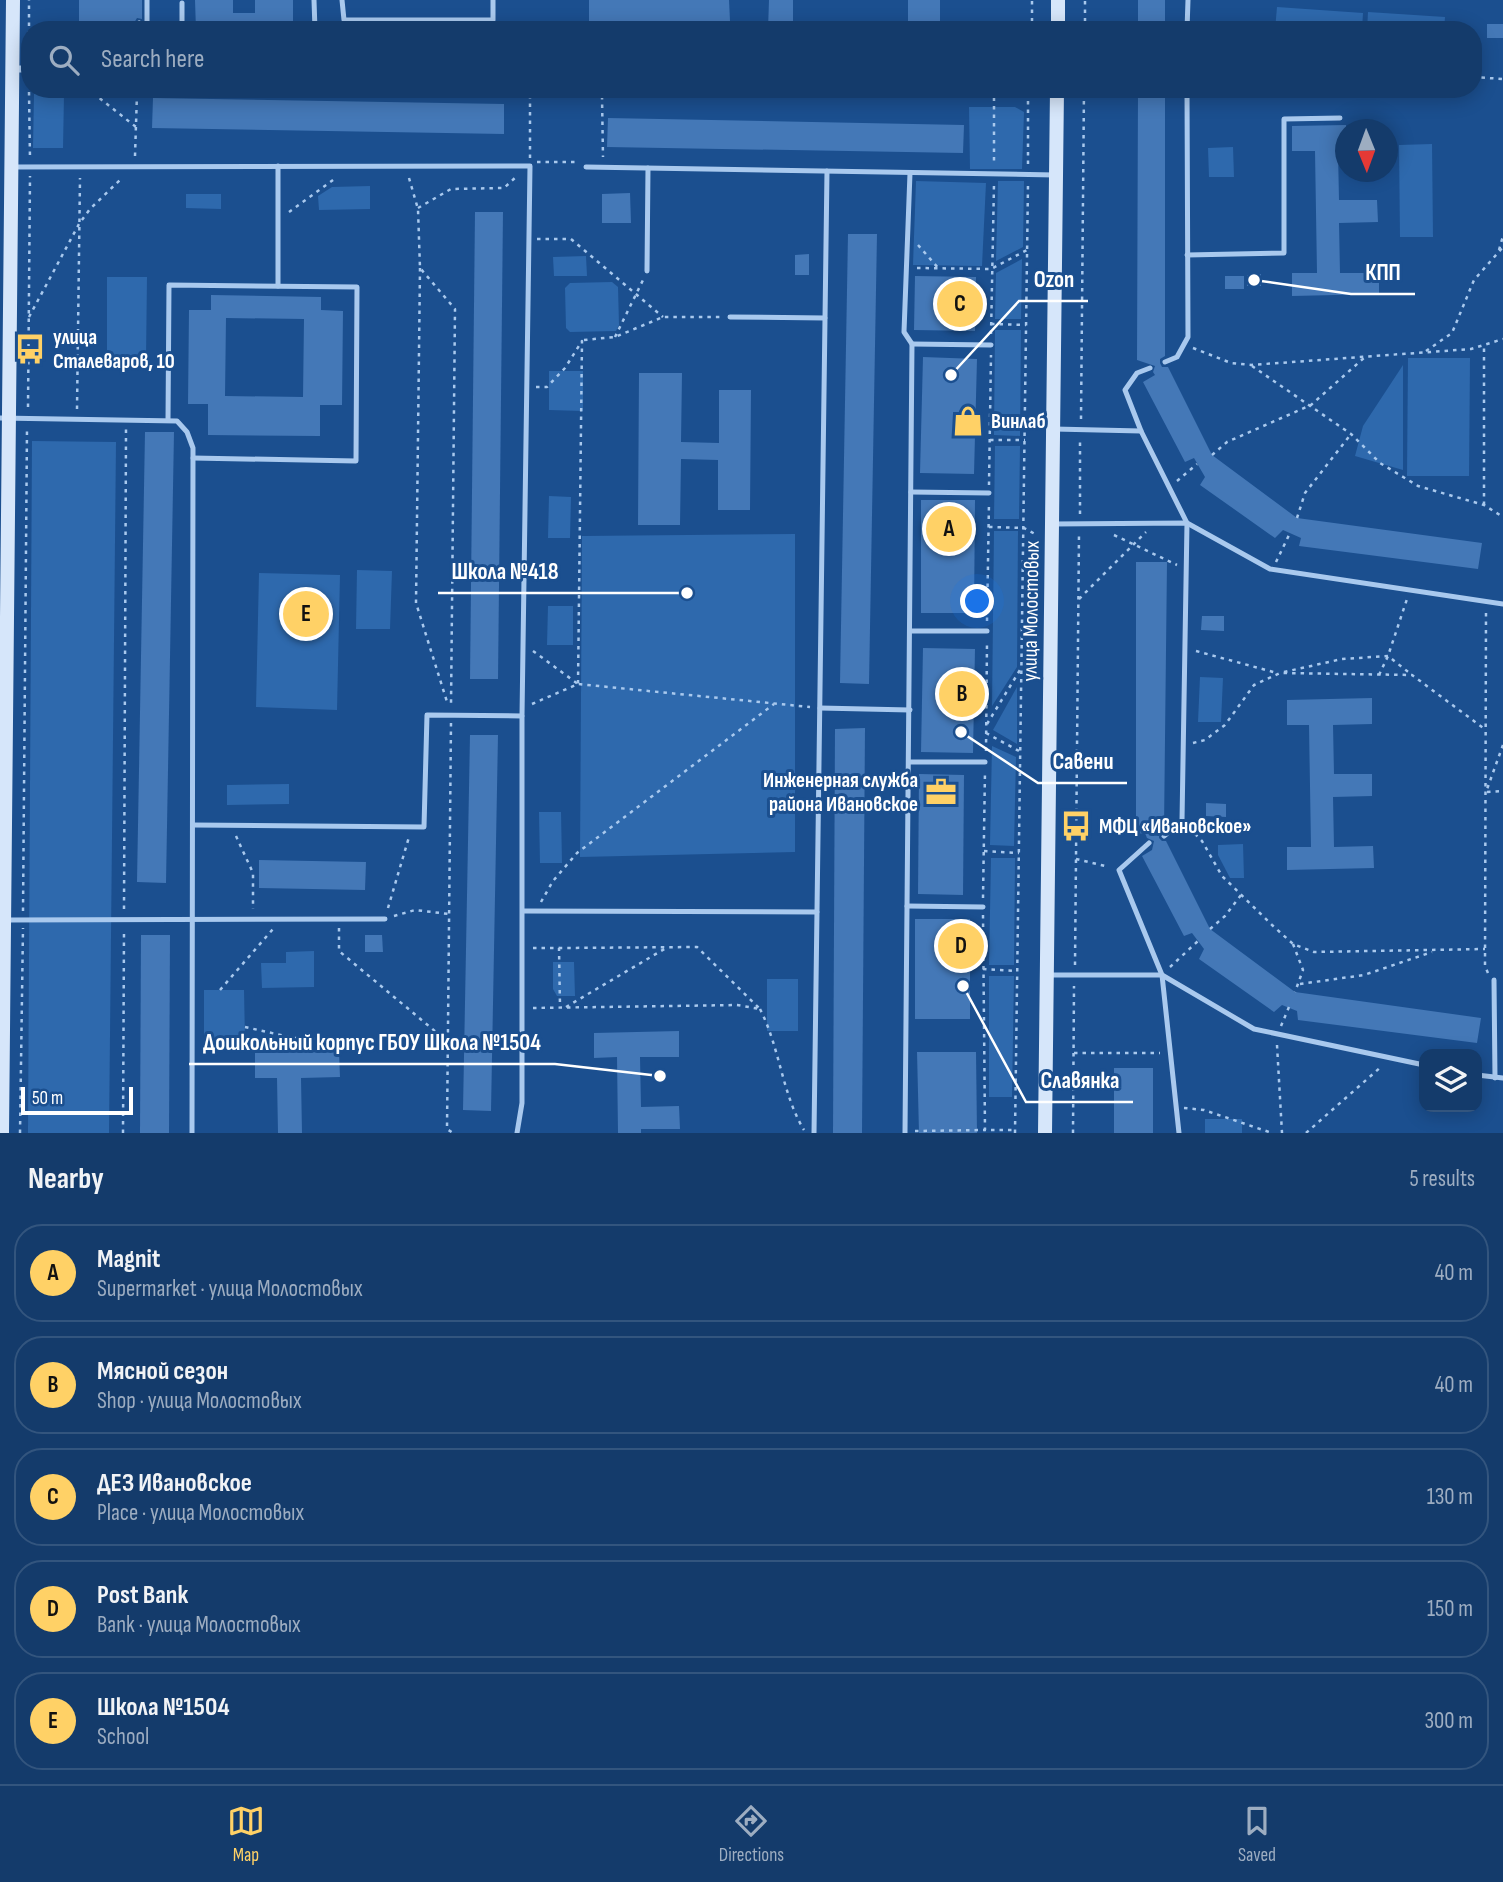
<!DOCTYPE html>
<meta charset="utf-8">
<style>
:root{--surface:#143b6b;--page:#214673;--text:#f1f3f6;--muted:#9dadc1;--line:#33557e;--accent:#ffd166}
body{margin:0;font-family:"Sofia Sans Condensed",sans-serif;background:var(--page);color:var(--text)}
.controls{position:absolute;right:21px;bottom:21px;display:grid;overflow:hidden;border-radius:14px;box-shadow:0 4px 18px #0003}
.controls button{width:63px;height:63px;display:grid;place-items:center;padding:0;border:0;border-bottom:2px solid var(--line);background:var(--surface);color:var(--text);font:35px sans-serif}
.compass{position:absolute;left:1335px;top:119px;width:63px;height:63px;border-radius:50%;background:var(--surface);box-shadow:0 4px 18px #0003;rotate:179deg}
.scale{position:absolute;left:21px;bottom:18px;width:112px;box-sizing:border-box;padding-left:7px;border:4px solid #fff;border-top:0;font-size:19px;line-height:24px;white-space:nowrap;color:#fff;-webkit-text-stroke:5px #1b4f8f;paint-order:stroke}
.you{position:absolute;left:978px;top:602px;width:24px;height:24px;margin:-18px;border:5px solid #fff;border-radius:50%;background:#1a73e8;box-shadow:0 0 0 10px #1a73e833}
.badge{display:grid;place-items:center;width:46px;height:46px;border-radius:50%;background:var(--accent);color:#111;font-size:23px;font-weight:700}
.pin{position:absolute;translate:-50% -50%;border:4px solid #fff;box-shadow:0 2px 7px #0006}
.list{margin:0;padding:0;list-style:none}
h2{display:flex;justify-content:space-between;align-items:center;height:91px;margin:0;padding:0 28px;font-size:30px}
h2 small{font-size:23px;font-weight:400;color:var(--muted)}
.list li{display:grid;grid-template-columns:46px 1fr auto;gap:21px;align-items:center;box-sizing:border-box;height:98px;margin:0 14px 14px;padding:0 14px;border:2px solid var(--line);border-radius:28px}
.list b{display:block;font-size:26px;white-space:nowrap}
.list p{margin:0;font-size:23px;white-space:nowrap;color:var(--muted)}
.list em{font-size:23px;font-style:normal;color:var(--muted)}
.icon{flex:none;width:38px;height:38px;fill:none;stroke:currentColor;stroke-width:2;stroke-linecap:round;stroke-linejoin:round}
.map{position:relative;flex:none;width:1503px;height:1133px;overflow:hidden}
.search{position:absolute;background:var(--surface);box-shadow:0 4px 18px #0003;left:21px;right:21px;top:21px;height:77px;display:flex;align-items:center;gap:18px;box-sizing:border-box;padding:0 24px;border-radius:28px;color:var(--muted);font-size:26px}
.sheet{height:651px;background:var(--surface)}
nav{display:flex;justify-content:space-around;align-items:center;box-sizing:border-box;height:98px;border-top:2px solid var(--line);background:var(--surface);font-size:19px;color:var(--muted)}
nav a{display:grid;justify-items:center;gap:4px}
nav .on{color:var(--accent)}
.map>svg:first-child{display:block}
.green{fill:#2e69ad}
.building{fill:#4478b7;fill-rule:evenodd}
.lines{fill:none;stroke-linecap:round;stroke-linejoin:round}
.path{stroke:#a9c9ee;stroke-width:2.5;stroke-dasharray:3.5 5;stroke-linecap:butt}
.lane{stroke:#a9c9ee;stroke-width:5}
.street{stroke:#a9c9ee;stroke-width:7}
.secondary{stroke:#d6e6fa;stroke-width:14}
.labels{text-anchor:middle;dominant-baseline:central;stroke-width:6;stroke-linejoin:round;paint-order:stroke}
.poi-label{font-size:21px;font-weight:bold;fill:#fff;stroke:#1b4f8f;text-anchor:start}
.street-label{font-size:21px;fill:#fff;stroke:#1b4f8f}
.leader{fill:none;stroke:#fff;stroke-width:2.5}
.callout-dot{fill:#fff;stroke:#1b4f8f;stroke-width:2.5}
.callout-label{font-size:23px;text-anchor:middle;font-weight:bold;fill:#fff;stroke:#1b4f8f;stroke-width:6;stroke-linejoin:round;paint-order:stroke}
</style>
<div class="map">
<svg width="1503" height="1133" viewBox="0 0 1503 1133">
<rect width="100%" height="100%" fill="#1b4f8f"/>
<g class="green">
<polygon points="1277,7 1363,13 1362,30 1275,30"/>
<polygon points="1368,12 1445,17 1444,30 1367,30"/>
<polygon points="34,94 64,95 63,148 33,148"/>
<polygon points="969,107 1015,107 1024,112 1022,169 970,169"/>
<polygon points="1432,144 1433,237 1400,237 1399,145"/>
<polygon points="1233,147 1234,177 1209,177 1208,148"/>
<polygon points="916,181 986,183 982,266 913,265"/>
<polygon points="998,181 1024,181 1023,247 996,261"/>
<polygon points="370,186 370,209 319,210 318,196 332,187"/>
<polygon points="186,194 221,194 221,209 186,208"/>
<polygon points="586,256 587,276 554,276 553,257"/>
<polygon points="1022,259 1021,319 995,319 996,273"/>
<polygon points="107,277 147,277 146,358 107,358"/>
<polygon points="612,282 618,287 619,325 616,331 570,332 566,328 565,288 570,283"/>
<polygon points="995,330 1021,330 1020,436 994,435"/>
<polygon points="1408,358 1470,358 1469,476 1407,476"/>
<polygon points="1403,365 1403,470 1355,456 1363,426"/>
<polygon points="549,371 583,371 583,411 549,410"/>
<polygon points="32,441 116,442 109,1133 28,1133"/>
<polygon points="995,446 1020,446 1019,519 994,519"/>
<polygon points="549,496 571,497 570,538 548,538"/>
<polygon points="994,531 1018,531 1017,667 992,706"/>
<polygon points="795,534 795,852 580,857 582,536"/>
<polygon points="357,570 392,571 390,629 356,629"/>
<polygon points="259,573 340,575 337,710 256,707"/>
<polygon points="548,606 573,606 573,645 547,645"/>
<polygon points="1200,677 1223,678 1221,722 1198,722"/>
<polygon points="1017,687 1017,744 993,730"/>
<polygon points="992,746 1016,757 1014,846 990,845"/>
<polygon points="289,784 289,804 227,805 227,785"/>
<polygon points="539,812 561,812 562,863 540,863"/>
<polygon points="1243,844 1244,878 1230,878 1218,855 1218,845"/>
<polygon points="991,858 1015,858 1014,965 989,965"/>
<polygon points="314,951 314,987 262,988 261,963 286,963 286,952"/>
<polygon points="553,962 574,962 575,996 557,996 553,989"/>
<polygon points="989,976 1014,976 1012,1097 989,1097"/>
<rect x="767" y="979" width="31" height="52"/>
<polygon points="204,990 244,990 245,1039 204,1039"/>
<rect x="1205" y="1119" width="37" height="14"/>
</g>
<g class="building">
<polygon points="79,0 142,0 142,19 137,18 134,23 79,23"/>
<polygon points="195,0 233,0 233,13 255,13 255,0 293,0 293,30 196,30"/>
<polygon points="589,0 729,0 730,21 722,30 589,29"/>
<polygon points="769,0 793,0 793,30 768,30"/>
<rect x="908" y="0" width="32" height="30"/>
<rect x="1138" y="0" width="27" height="30"/>
<rect x="1487" y="24" width="16" height="14"/>
<polygon points="1138,89 1165,89 1165,356 1160,359 1160,363 1162,367 1168,367 1212,455 1297,518 1482,543 1478,569 1299,546 1301,538 1283,530 1275,538 1200,485 1205,477 1194,458 1185,462 1143,382 1155,375 1153,372 1155,366 1137,360"/>
<polygon points="153,98 504,104 504,134 152,128"/>
<polygon points="608,118 964,125 963,153 607,147"/>
<polygon points="1346,125 1346,151 1338,151 1339,200 1377,200 1378,222 1339,223 1340,273 1379,273 1379,294 1292,296 1292,273 1317,273 1315,151 1292,151 1292,126"/>
<polygon points="630,193 631,223 602,223 602,194"/>
<polygon points="475,212 503,212 498,679 470,679"/>
<polygon points="848,234 877,234 869,684 840,683"/>
<polygon points="809,254 809,275 795,275 795,255"/>
<polygon points="1261,274 1261,286 1247,286 1247,275"/>
<polygon points="915,276 976,277 975,331 914,330"/>
<rect x="1225" y="276" width="19" height="13"/>
<path d="M211,295L321,297V310L343,311L342,405H320V436L208,435V404H188L189,310H211ZM226,318L304,319L303,397L225,396Z"/>
<polygon points="923,357 977,359 974,474 920,473"/>
<polygon points="639,373 682,373 681,442 719,443 719,390 751,390 750,510 718,510 718,460 681,459 680,525 638,525"/>
<polygon points="145,432 174,432 166,883 137,882"/>
<polygon points="921,500 975,500 974,613 921,613"/>
<polygon points="1136,562 1167,562 1164,829 1159,834 1159,838 1162,841 1166,841 1210,929 1295,992 1481,1018 1477,1043 1298,1020 1297,1011 1282,1005 1274,1012 1199,959 1204,949 1192,933 1184,936 1142,856 1152,850 1154,841 1147,838 1145,833 1136,834"/>
<polygon points="1202,616 1224,616 1224,631 1201,630"/>
<polygon points="923,648 975,649 973,753 921,752"/>
<polygon points="1372,698 1372,724 1333,725 1334,774 1372,774 1372,796 1333,797 1334,847 1373,846 1374,868 1287,870 1287,847 1311,847 1309,725 1287,725 1287,700"/>
<polygon points="865,728 862,1133 833,1133 835,729"/>
<polygon points="470,735 498,735 491,1111 463,1110"/>
<polygon points="919,774 964,775 963,895 918,894"/>
<polygon points="1206,803 1226,804 1226,817 1206,816"/>
<polygon points="259,860 366,862 365,890 259,888"/>
<rect x="915" y="919" width="55" height="100"/>
<polygon points="141,935 170,935 169,1133 140,1133"/>
<polygon points="365,935 382,935 383,952 365,952"/>
<polygon points="679,1031 679,1057 640,1057 641,1107 679,1106 680,1129 641,1129 641,1133 618,1133 617,1057 594,1058 594,1033"/>
<polygon points="339,1052 340,1077 301,1078 302,1133 278,1133 277,1078 255,1078 255,1053"/>
<polygon points="917,1052 976,1052 977,1133 919,1133"/>
<rect x="1114" y="1068" width="39" height="65"/>
</g>
<g class="lines">
<g class="path">
<polyline points="1032,30 1032,0"/>
<polyline points="1085,30 1085,0"/>
<polyline points="29,60 29,0"/>
<polyline points="1473,77 1503,79"/>
<polyline points="994,89 994,163"/>
<polyline points="29,92 30,159"/>
<polyline points="93,93 136,127"/>
<polyline points="530,95 530,158"/>
<polyline points="602,96 603,157"/>
<polyline points="1028,101 1028,164"/>
<polyline points="135,156 137,93"/>
<polyline points="537,162 579,162"/>
<polyline points="409,178 418,209 420,268 455,309 451,706"/>
<polyline points="418,208 451,189 504,188 517,176"/>
<polyline points="289,212 337,177"/>
<polyline points="537,239 571,239 663,317"/>
<polyline points="918,245 939,269"/>
<polyline points="1499,250 1503,236"/>
<polyline points="420,268 416,603 448,705"/>
<polyline points="917,268 991,269 1027,250"/>
<polyline points="29,317 79,224 90,209 122,178"/>
<polyline points="991,324 1026,325"/>
<polyline points="991,334 994,184"/>
<polyline points="615,337 643,280"/>
<polyline points="584,340 615,337 663,317 720,317"/>
<polyline points="1193,348 1231,363 1251,365 1471,349 1503,339"/>
<polyline points="1426,351 1452,333 1474,280 1503,247"/>
<polyline points="1252,366 1351,434 1380,463 1418,486 1484,505 1503,517"/>
<polyline points="536,387 547,387 565,368 582,341 578,684"/>
<polyline points="28,407 30,176"/>
<polyline points="77,409 80,178"/>
<polyline points="1081,419 1084,89"/>
<polyline points="990,440 1025,440"/>
<polyline points="1212,455 1227,442 1311,405 1365,357"/>
<polyline points="1177,481 1197,464"/>
<polyline points="989,485 991,355"/>
<polyline points="1484,505 1484,345"/>
<polyline points="1080,514 1080,440"/>
<polyline points="1297,518 1305,493 1351,434"/>
<polyline points="989,527 1024,528 1035,534"/>
<polyline points="1114,535 1177,565"/>
<polyline points="1276,562 1290,533"/>
<polyline points="1079,599 1146,532"/>
<polyline points="1486,613 1485,966 1488,973"/>
<polyline points="987,621 989,502"/>
<polyline points="533,651 578,684"/>
<polyline points="1196,651 1277,673"/>
<polyline points="1284,672 1342,659 1388,656 1412,675"/>
<polyline points="1379,675 1388,656 1407,599"/>
<polyline points="532,704 578,684 810,707"/>
<polyline points="451,723 447,1129 453,1133"/>
<polyline points="987,724 1020,670"/>
<polyline points="986,733 1019,751"/>
<polyline points="1193,743 1205,740 1225,725 1254,685 1280,673 1412,675 1486,730"/>
<polyline points="1503,745 1486,792 1503,791"/>
<polyline points="986,751 987,642"/>
<polyline points="1189,828 1202,841 1222,876 1272,925 1293,944 1314,952 1485,949"/>
<polyline points="236,836 253,873 253,909"/>
<polyline points="984,851 1019,853"/>
<polyline points="1076,859 1109,867"/>
<polyline points="983,898 985,771"/>
<polyline points="541,902 553,881 577,853 774,704"/>
<polyline points="388,908 409,837"/>
<polyline points="124,909 126,429"/>
<polyline points="23,911 27,428"/>
<polyline points="983,915 985,1130 1015,1130"/>
<polyline points="394,916 415,910 449,914"/>
<polyline points="339,928 339,951 448,1042"/>
<polyline points="1210,929 1225,916 1241,895"/>
<polyline points="1293,944 1303,970 1295,992"/>
<polyline points="533,948 559,948 560,1006"/>
<polyline points="1075,965 1079,534"/>
<polyline points="1170,967 1198,941"/>
<polyline points="983,969 1017,971"/>
<polyline points="1300,984 1364,975 1432,952"/>
<polyline points="220,990 273,929"/>
<polyline points="566,1007 666,948"/>
<polyline points="533,1008 737,1005 760,1009 697,947 559,948"/>
<path d="M760,1009C780,1048 782,1094 804,1130"/>
<polyline points="1281,1026 1289,1007"/>
<polyline points="245,1027 294,1038 448,1042"/>
<polyline points="1277,1045 1282,1133"/>
<polyline points="1074,1053 1160,1053"/>
<polyline points="1184,1108 1204,1110 1272,1133"/>
<polyline points="915,1131 985,1130"/>
<polyline points="20,1133 23,928"/>
<polyline points="123,1133 124,930"/>
<polyline points="1015,1133 1028,184"/>
<polyline points="1073,1133 1074,986"/>
<polyline points="1306,1133 1382,1066"/>
</g>
<g class="lane">
<polyline points="147,0 147,30"/>
<polyline points="314,0 315,30"/>
<polyline points="342,0 344,20 493,20 493,0"/>
<polyline points="139,23 144,30"/>
<polyline points="182,30 182,3"/>
<polyline points="1187,30 1188,0"/>
<polyline points="13,167 530,166 522,716 522,1103 517,1133"/>
<polyline points="586,167 1055,175"/>
<polyline points="1187,255 1284,253 1284,119 1340,118"/>
<polyline points="647,271 648,168"/>
<polyline points="278,286 278,166"/>
<polyline points="730,317 825,318"/>
<polyline points="912,344 991,345"/>
<polyline points="1165,362 1177,357 1188,337 1187,89"/>
<polyline points="1150,368 1137,373 1125,390 1141,431 1187,523 1182,821 1164,836"/>
<polyline points="0,418 177,421 187,432 193,448 192,1133"/>
<polyline points="168,420 169,285 357,287 356,461 193,458"/>
<polyline points="1054,429 1141,431"/>
<polyline points="911,492 989,493"/>
<polyline points="1053,524 1187,523 1270,569 1503,604"/>
<polyline points="910,631 987,631"/>
<polyline points="820,708 910,710"/>
<polyline points="909,762 985,762"/>
<polyline points="193,825 424,827 427,715 522,716"/>
<polyline points="1149,843 1119,870 1162,975 1179,1133"/>
<polyline points="907,906 983,907"/>
<polyline points="523,911 817,912"/>
<polyline points="7,920 385,919"/>
<polyline points="1048,975 1162,975 1254,1029 1424,1065"/>
<polyline points="1494,980 1495,1078"/>
<polyline points="1477,1075 1503,1078"/>
<polyline points="814,1133 827,171"/>
<polyline points="905,1133 912,344 904,332 910,173"/>
</g>
<polyline class="street" points="13,69 30,69"/>
<g class="secondary">
<polyline points="1058,30 1058,0"/>
<polyline points="2,1133 13,0"/>
<polyline points="1045,1133 1057,89"/>
</g>
</g>
<defs>
<g id="bus-bare" transform="scale(2.415)"><path d="M-5-6H5V4H4V6H2V4H-2V6H-4V4H-5ZM-3.5-4V0h7V-4ZM-3.5 1.2v1.5H-2V1.2ZM2 1.2v1.5H3.5V1.2Z" fill="#ffd166" stroke="#1b4f8f" stroke-width="2.5" paint-order="stroke"/></g>
<g id="shop-bare" transform="scale(2.415)"><path d="M-5-2.5h2.3a2.7 3.5 0 0 1 5.4 0H5L5.5 6h-11ZM-1.5-2.5h3a1.5 2.3 0 0 0-3 0Z" fill="#ffd166" stroke="#1b4f8f" stroke-width="2.5" paint-order="stroke"/></g>
<g id="office-bare" transform="scale(2.415)"><path d="M-6-3h4V-5.5h4V-3h4V5H-6ZM-1-4.5V-3h2v-1.5ZM-6 0V1H6V0Z" fill="#ffd166" stroke="#1b4f8f" stroke-width="2.5" paint-order="stroke"/></g>
</defs>
<g fill-rule="evenodd">
<use href="#bus-bare" x="30" y="349"/>
<use href="#shop-bare" x="968" y="421"/>
<use href="#office-bare" x="941" y="792"/>
<use href="#bus-bare" x="1076" y="826"/>
</g>
<g class="labels">
<g class="poi-label">
<text x="53" y="337">улица<tspan x="53" dy="24">Сталеваров, 10</tspan></text>
<text x="991" y="421">Винлаб</text>
<text x="918" y="780" text-anchor="end">Инженерная служба<tspan x="918" dy="24">района Ивановское</tspan></text>
<text x="1099" y="826">МФЦ «Ивановское»</text>
</g>
<g class="street-label">
<text transform="translate(1031 611) rotate(-89)">улица Молостовых</text>
</g>
</g>
<path class="leader" d="M1254 280L1351 294H1415M951 375L1019 301H1088M687 593L573 593H438M961 732L1038 783H1127M660 1076L555 1064H189M963 986L1026 1102H1133"/>
<g class="callout-dot">
<circle cx="1254" cy="280" r="7"/>
<circle cx="951" cy="375" r="7"/>
<circle cx="687" cy="593" r="7"/>
<circle cx="961" cy="732" r="7"/>
<circle cx="660" cy="1076" r="7"/>
<circle cx="963" cy="986" r="7"/>
</g>
<g class="callout-label">
<text x="1383" y="280">КПП</text>
<text x="1054" y="287">Ozon</text>
<text x="505" y="579">Школа №418</text>
<text x="1083" y="769">Савени</text>
<text x="372" y="1050">Дошкольный корпус ГБОУ Школа №1504</text>
<text x="1080" y="1088">Славянка</text>
</g>
</svg>
<div class="controls">
<button><svg class="icon" aria-label="layers" viewBox="0 0 24 24"><path d="M12 4l9 5-9 5-9-5zM3 14l9 5 9-5"/></svg></button>
</div>
<svg class="compass" viewBox="-18 -18 36 36"><path d="M0-13l5 13h-10z" fill="#e53935"/><path d="M0 13l5-13h-10z" fill="#9dadc1"/></svg>
<div class="scale">50 m</div>
<div class="you"></div>
<div class="pin badge" style="left:949px;top:529px">A</div>
<div class="pin badge" style="left:962px;top:694px">B</div>
<div class="pin badge" style="left:960px;top:304px">C</div>
<div class="pin badge" style="left:961px;top:946px">D</div>
<div class="pin badge" style="left:306px;top:614px">E</div>
<div class="search"><svg class="icon" aria-label="search" viewBox="0 0 24 24"><circle cx="10" cy="10" r="6"/><path d="M15 15l6 6"/></svg>Search here</div>
</div>
<section class="sheet">
<h2>Nearby<small>5 results</small></h2>
<ul class="list">
<li><span class="badge">A</span><div><b>Magnit</b><p>Supermarket · улица Молостовых</p></div><em>40 m</em></li>
<li><span class="badge">B</span><div><b>Мясной сезон</b><p>Shop · улица Молостовых</p></div><em>40 m</em></li>
<li><span class="badge">C</span><div><b>ДЕЗ Ивановское</b><p>Place · улица Молостовых</p></div><em>130 m</em></li>
<li><span class="badge">D</span><div><b>Post Bank</b><p>Bank · улица Молостовых</p></div><em>150 m</em></li>
<li><span class="badge">E</span><div><b>Школа №1504</b><p>School</p></div><em>300 m</em></li>
</ul>
</section>
<nav>
<a class="on"><svg class="icon" aria-label="map" viewBox="0 0 24 24"><path d="M3 6l6-2 6 2 6-2v14l-6 2-6-2-6 2zM9 4v14M15 6v14"/></svg>Map</a>
<a><svg class="icon" aria-label="directions" viewBox="0 0 24 24"><path d="M12 3l9 9-9 9-9-9zM9 14v-3h6M13 9l2 2-2 2"/></svg>Directions</a>
<a><svg class="icon" aria-label="saved" viewBox="0 0 24 24"><path d="M7 4h10v16l-5-4-5 4z"/></svg>Saved</a>
</nav>
